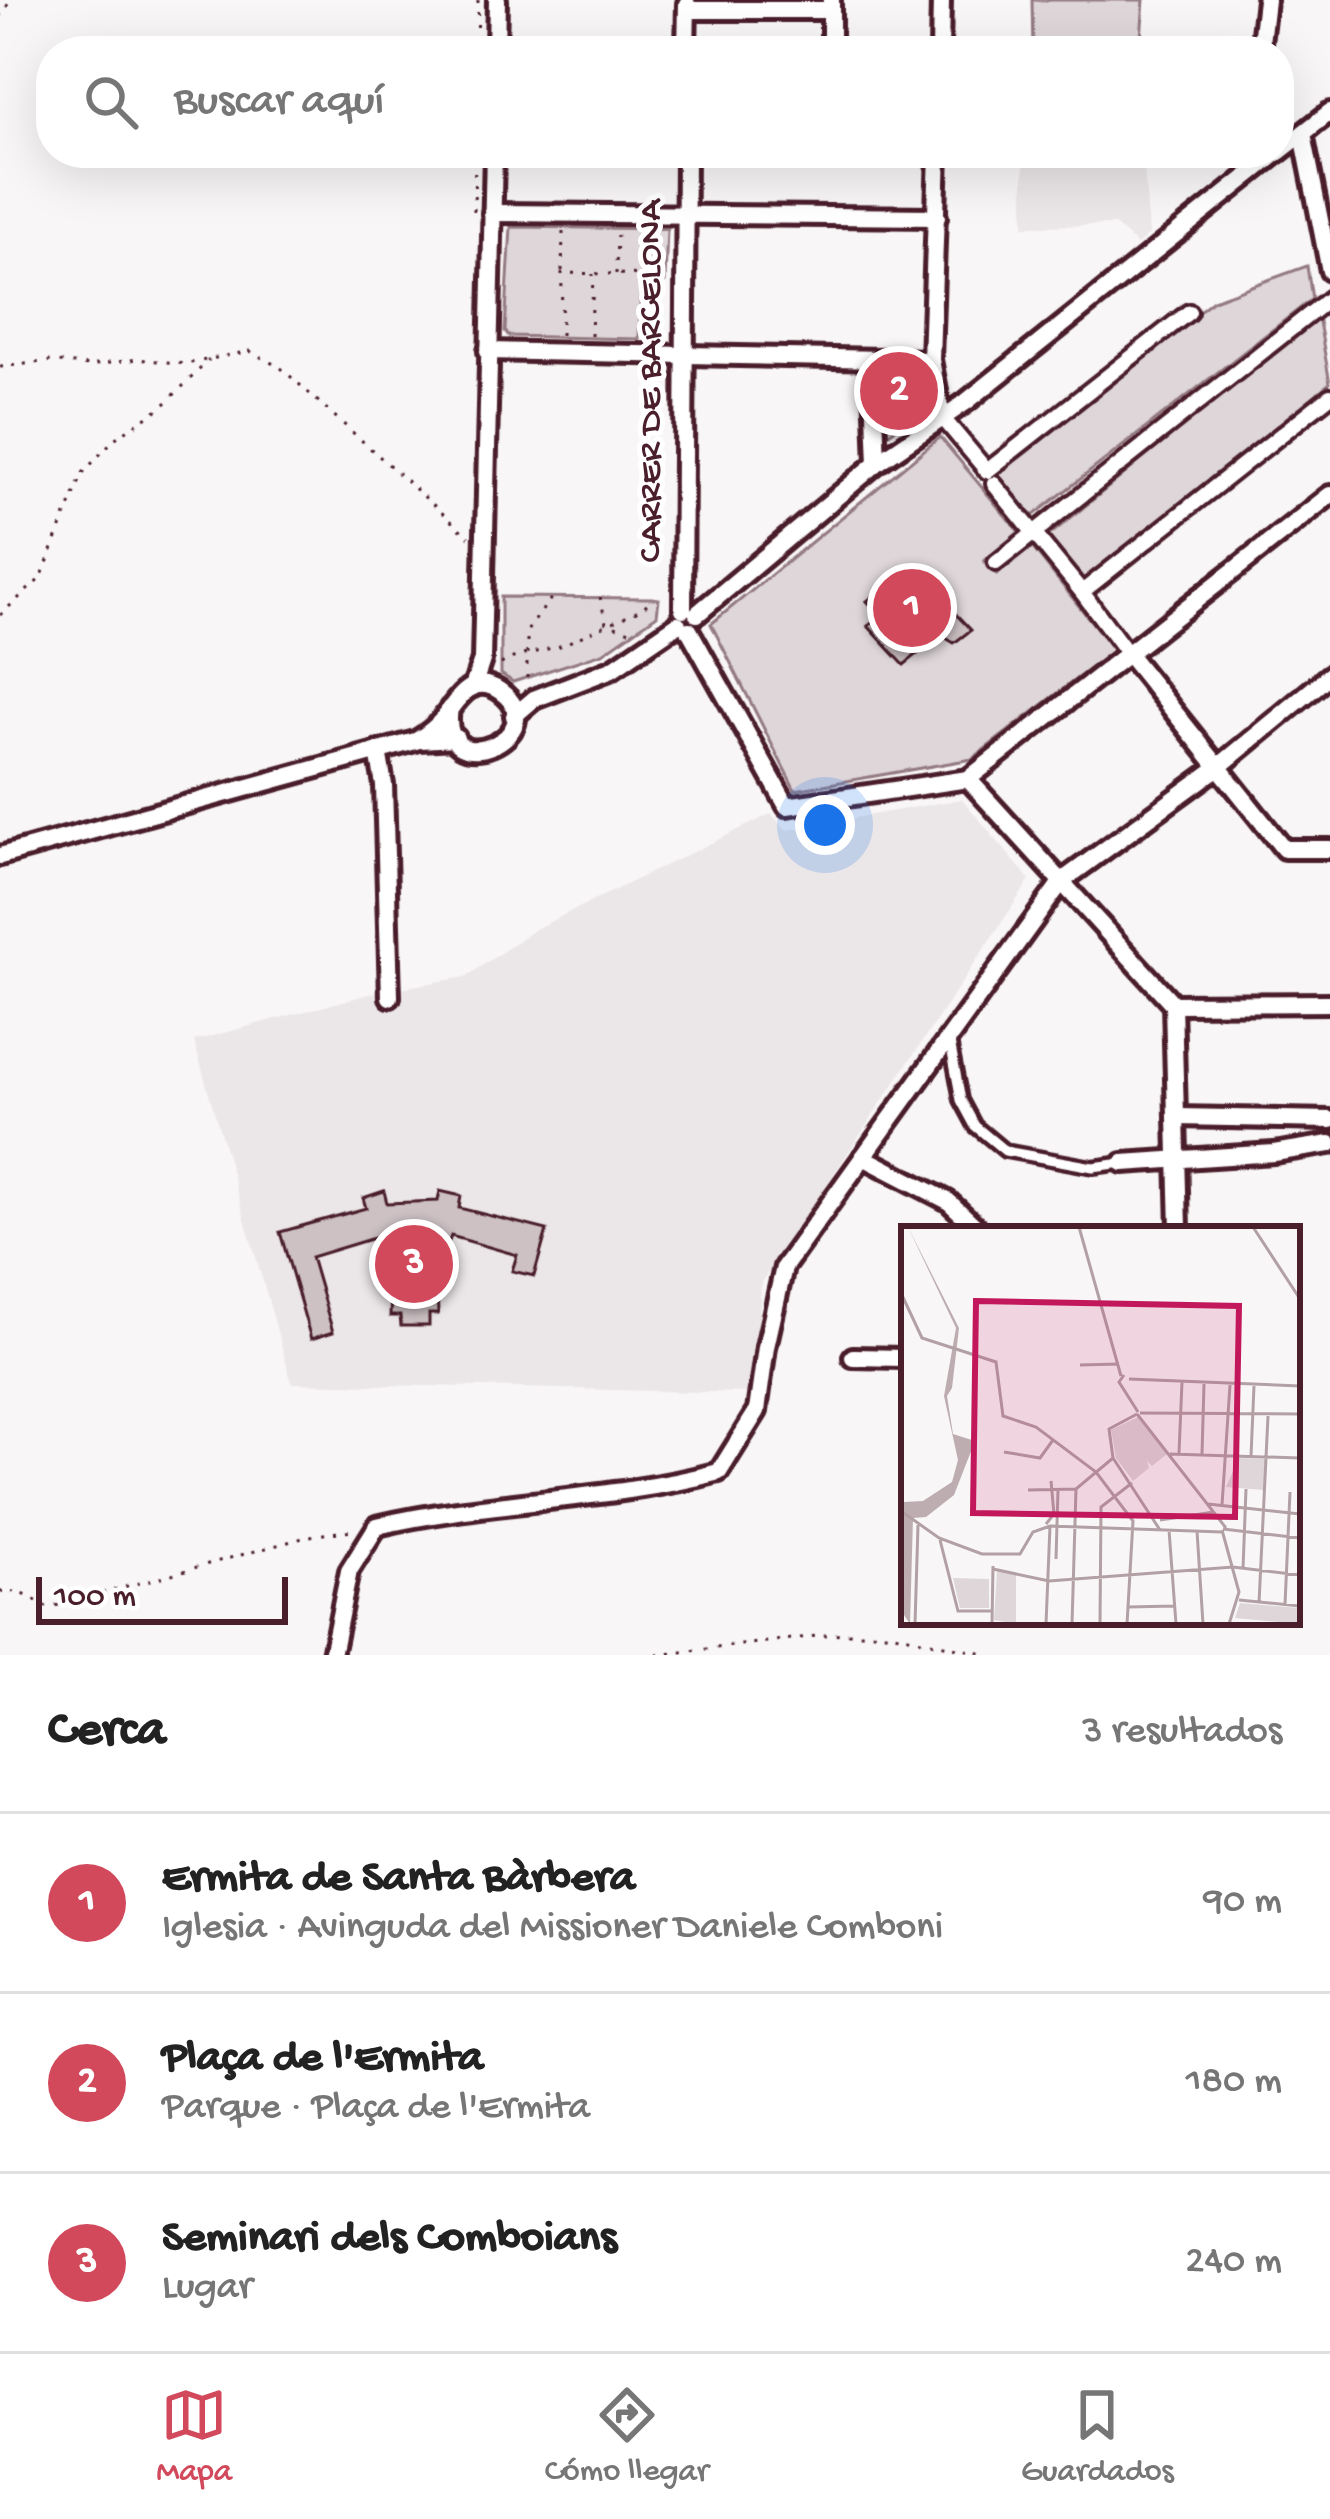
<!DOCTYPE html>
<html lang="es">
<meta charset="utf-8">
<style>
:root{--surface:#fff;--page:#f6f6f6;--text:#222;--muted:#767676;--line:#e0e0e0;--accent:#d1495b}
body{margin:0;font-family:"Gochi Hand",sans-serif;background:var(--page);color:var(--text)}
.scale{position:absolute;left:36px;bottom:30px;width:252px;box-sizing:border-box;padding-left:12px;border:6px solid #4a1f2b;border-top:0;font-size:33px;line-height:42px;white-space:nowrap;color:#4a1f2b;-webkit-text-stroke:9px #fff;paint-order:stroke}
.you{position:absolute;left:825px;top:825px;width:42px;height:42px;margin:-30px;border:9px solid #fff;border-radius:50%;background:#1a73e8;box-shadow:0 0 0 18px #1a73e833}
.badge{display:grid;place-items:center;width:78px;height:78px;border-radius:50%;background:var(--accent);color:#fff;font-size:39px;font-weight:700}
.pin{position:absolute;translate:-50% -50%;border:6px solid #fff;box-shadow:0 3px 12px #0006}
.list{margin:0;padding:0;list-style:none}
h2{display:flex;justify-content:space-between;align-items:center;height:156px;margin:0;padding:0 48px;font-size:51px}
h2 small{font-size:39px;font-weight:400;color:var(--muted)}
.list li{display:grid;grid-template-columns:78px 1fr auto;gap:36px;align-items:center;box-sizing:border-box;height:180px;padding:0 48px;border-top:3px solid var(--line)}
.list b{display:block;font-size:45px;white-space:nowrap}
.list p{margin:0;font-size:39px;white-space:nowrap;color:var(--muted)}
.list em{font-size:39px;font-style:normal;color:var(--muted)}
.icon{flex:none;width:66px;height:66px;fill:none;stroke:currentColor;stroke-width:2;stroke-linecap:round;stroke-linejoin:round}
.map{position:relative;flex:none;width:1330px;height:1655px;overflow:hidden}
.search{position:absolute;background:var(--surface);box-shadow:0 12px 48px #0002;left:36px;right:36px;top:36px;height:132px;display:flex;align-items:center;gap:30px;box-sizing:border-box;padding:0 42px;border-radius:48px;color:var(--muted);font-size:45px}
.sheet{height:696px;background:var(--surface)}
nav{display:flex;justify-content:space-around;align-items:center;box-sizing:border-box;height:168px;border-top:3px solid var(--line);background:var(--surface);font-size:33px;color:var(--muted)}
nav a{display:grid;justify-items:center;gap:6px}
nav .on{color:var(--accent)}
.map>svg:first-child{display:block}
.built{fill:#ebe6e8}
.green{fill:#ded6d9;stroke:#947a82;stroke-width:3}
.building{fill:#cdc1c4;stroke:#4a1f2b;stroke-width:3}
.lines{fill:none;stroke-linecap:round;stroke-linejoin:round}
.service-casing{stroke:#4a1f2b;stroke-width:18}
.pedestrian-casing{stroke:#4a1f2b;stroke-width:22}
.minor-casing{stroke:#4a1f2b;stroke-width:26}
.path{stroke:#4a1f2b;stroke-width:3;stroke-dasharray:3 9;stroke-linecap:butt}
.service{stroke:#fff;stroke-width:9}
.pedestrian{stroke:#fff;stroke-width:14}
.minor{stroke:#fff;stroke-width:16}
.labels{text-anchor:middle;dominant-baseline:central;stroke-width:10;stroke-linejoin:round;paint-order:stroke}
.street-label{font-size:36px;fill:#4a1f2b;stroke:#fff}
.inset-road{fill:none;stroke:#b2a0a5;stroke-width:3}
.view{fill:#c2185b;fill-opacity:0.15;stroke:#c2185b;stroke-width:6}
.inset-edge{fill:none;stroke:#4a1f2b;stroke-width:6}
</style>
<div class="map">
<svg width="1330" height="1655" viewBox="0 0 1330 1655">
<rect width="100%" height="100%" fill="#f8f6f7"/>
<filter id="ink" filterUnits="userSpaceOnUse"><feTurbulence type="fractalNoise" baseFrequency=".00833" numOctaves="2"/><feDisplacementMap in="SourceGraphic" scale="24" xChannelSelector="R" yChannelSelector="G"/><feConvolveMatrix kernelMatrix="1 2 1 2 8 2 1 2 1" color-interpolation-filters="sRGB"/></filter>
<g filter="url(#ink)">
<g class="built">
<polygon points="1024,153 1143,153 1149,235 1137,245 1115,225 1024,226"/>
<polygon points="962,799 1030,880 761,1283 754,1393 292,1383 194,1041 377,992 466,977 535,929 771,814 787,830"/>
</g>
<g class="green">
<polygon points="1032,0 1144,0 1140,51 1033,50"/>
<polygon points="511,227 667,229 665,282 641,283 639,339 509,336 505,331"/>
<polygon points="1307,266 1312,299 1033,516 995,472 1213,300"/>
<polygon points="1318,316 1330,383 1082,583 1046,538"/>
<polygon points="917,370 920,410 889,433 881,421 880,371"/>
<polygon points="940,437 1019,532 984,561 997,575 1032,547 1114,650 972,759 795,790 711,624"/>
<polygon points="501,597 652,598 659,599 657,615 603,653 513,682 501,674"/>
</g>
<g class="building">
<polygon points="910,566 971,630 954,643 941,635 904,665 868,626 882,616 867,601"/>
<polygon points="384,1191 387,1203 438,1201 440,1191 461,1196 459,1208 547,1230 534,1276 512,1271 517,1255 451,1236 448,1244 435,1243 438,1314 429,1314 429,1326 401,1326 400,1316 390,1316 393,1244 378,1244 377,1237 311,1257 333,1332 311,1339 280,1232 366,1208 363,1198"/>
</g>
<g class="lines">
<g class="service-casing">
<polyline id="service" points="949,1037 961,1100 975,1126 1005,1151 1093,1167 1123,1163"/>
</g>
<g class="pedestrian-casing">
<g id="pedestrian">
<polyline points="942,417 987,471 1189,312"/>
<polyline points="994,484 1082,592"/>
<polyline points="996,563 1330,298"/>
<polyline points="1128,654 1082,592 1330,396"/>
</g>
</g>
<g class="minor-casing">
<g id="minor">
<polyline points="831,1 831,51"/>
<polyline points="687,10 831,10"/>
<polyline points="496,50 514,51"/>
<polyline points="496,51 497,0"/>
<polyline points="686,51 687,4"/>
<polyline points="940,51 941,0"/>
<polyline points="1260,51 1266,0"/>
<polyline points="1303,134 1330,271"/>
<polyline points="1279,152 1330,112"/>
<polyline points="938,153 931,360 942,417"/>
<polyline points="492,213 937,217"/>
<polyline points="488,351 931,360"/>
<polyline points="873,360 877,463"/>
<polyline points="683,609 686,153"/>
<polyline points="697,614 877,463 966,402 1277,153"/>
<polyline points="689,630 787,806 968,779 1330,495"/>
<polyline points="1128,654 1284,849 1330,849"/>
<polyline points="473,687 482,660 494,153"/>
<polyline points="514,716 534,699 612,669 678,624"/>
<path d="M419,739C427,734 435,728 441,721C456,703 470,671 500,691C559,733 437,789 450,708"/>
<polyline points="378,751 384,785 390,997"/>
<polyline points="968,779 1173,1004 1179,1229"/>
<polyline points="0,856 419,740 456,738"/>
<polyline points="1173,1004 1330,1003"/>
<polyline points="1176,1117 1330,1120"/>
<polyline points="863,1157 948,1201 978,1229"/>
<polyline points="1123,1163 1274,1153 1330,1144"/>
<polyline points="853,1357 904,1358"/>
<path d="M332,1655L349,1571L377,1526C490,1499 607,1502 719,1472L757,1411L766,1347L784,1267L1062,881L1217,768L1330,675"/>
</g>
</g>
<g class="path">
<polyline points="0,17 11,0"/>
<polyline points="477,51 478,0"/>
<polyline points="474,211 475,153"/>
<polyline points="562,271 563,232"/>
<polyline points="616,274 617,230"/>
<polyline points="561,335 562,273 665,275"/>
<polyline points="591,336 593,274"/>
<polyline points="0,367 51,361 89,366 137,359 186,364 250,351 281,368 469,537"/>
<polyline points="600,597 606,623 633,632"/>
<polyline points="0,615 41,578 83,473 114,439 163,406 209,360"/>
<polyline points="501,664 515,657 560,646 643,608 652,598"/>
<polyline points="527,678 527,631 552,597"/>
<path d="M0,1592C18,1588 33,1599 48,1608L310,1536L352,1530"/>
<polyline points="657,1655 842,1633 890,1633 989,1655"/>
</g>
<use href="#service" class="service"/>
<use href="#pedestrian" class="pedestrian"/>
<use href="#minor" class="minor"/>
</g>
</g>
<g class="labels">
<g class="street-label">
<text transform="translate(652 381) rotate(-90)">CARRER DE BARCELONA</text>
</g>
</g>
<g transform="translate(901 1226)">
<rect width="399" height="399" fill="#f8f6f7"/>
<path d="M237,191L266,228L251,240L246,235L248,242L232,255L215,232L210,204ZM338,232L364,233L363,264L325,261ZM96,345L115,349V398L93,394ZM52,352L88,353V382H59ZM339,377L399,382V398L334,392Z" fill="#ded6d9"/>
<path d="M7,1L58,102L51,162L46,170L52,208L74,215L53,269L25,291L12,292L9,398L3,389V276L22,275L51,256L57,234L43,170L55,102Z" fill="#bdadb0"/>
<path class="inset-road" d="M178,1L220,150M352,1L399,73M0,67L21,112L95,136L102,190L135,201L195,246L232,295L226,398M179,139L218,138M223,149L218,156L237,186M228,153L399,160M239,187L399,188M236,188L208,203L212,232L259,304M236,188L325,302M103,226L139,232L152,214M278,227L281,156M269,228L399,232M301,228L303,158M350,230L353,160M127,264L175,263L212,232M307,278L399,288M321,279L329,159M0,285L38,312L81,328H119L132,306L149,300L321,306M259,294L313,286M145,298L153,288L150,255M322,303L399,312M268,304L275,398M321,304L338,366L328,398M296,305L302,398M39,314L57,385H91M155,333L157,264M92,343L148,355L332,341L399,349M342,343L345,263M338,374L399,380M358,377L367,190M384,379L389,266M227,381L273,380M14,398L17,299M91,398L92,340M145,398L149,300M171,398L175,263M199,398L200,281L231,257"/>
<path class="view" d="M75,75L338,80L334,291L72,287Z"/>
<rect width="399" height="399" class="inset-edge"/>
</g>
</svg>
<div class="scale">100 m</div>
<div class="you"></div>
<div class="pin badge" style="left:912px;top:608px">1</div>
<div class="pin badge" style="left:899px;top:391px">2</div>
<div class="pin badge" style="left:414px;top:1264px">3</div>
<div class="search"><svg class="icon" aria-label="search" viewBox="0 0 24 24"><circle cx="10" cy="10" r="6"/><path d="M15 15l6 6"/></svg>Buscar aquí</div>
</div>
<section class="sheet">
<h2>Cerca<small>3 resultados</small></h2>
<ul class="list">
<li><span class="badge">1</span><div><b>Ermita de Santa Bàrbera</b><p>Iglesia · Avinguda del Missioner Daniele Comboni</p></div><em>90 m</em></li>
<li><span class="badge">2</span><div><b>Plaça de l'Ermita</b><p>Parque · Plaça de l'Ermita</p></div><em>180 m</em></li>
<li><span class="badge">3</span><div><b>Seminari dels Comboians</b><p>Lugar</p></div><em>240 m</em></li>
</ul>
</section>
<nav>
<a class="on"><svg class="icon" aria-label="map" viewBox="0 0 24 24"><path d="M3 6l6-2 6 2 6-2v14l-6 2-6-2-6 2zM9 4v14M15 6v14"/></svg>Mapa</a>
<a><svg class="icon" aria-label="directions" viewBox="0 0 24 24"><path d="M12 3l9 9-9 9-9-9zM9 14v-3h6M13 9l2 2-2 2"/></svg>Cómo llegar</a>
<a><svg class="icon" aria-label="saved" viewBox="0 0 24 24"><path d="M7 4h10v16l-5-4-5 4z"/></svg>Guardados</a>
</nav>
